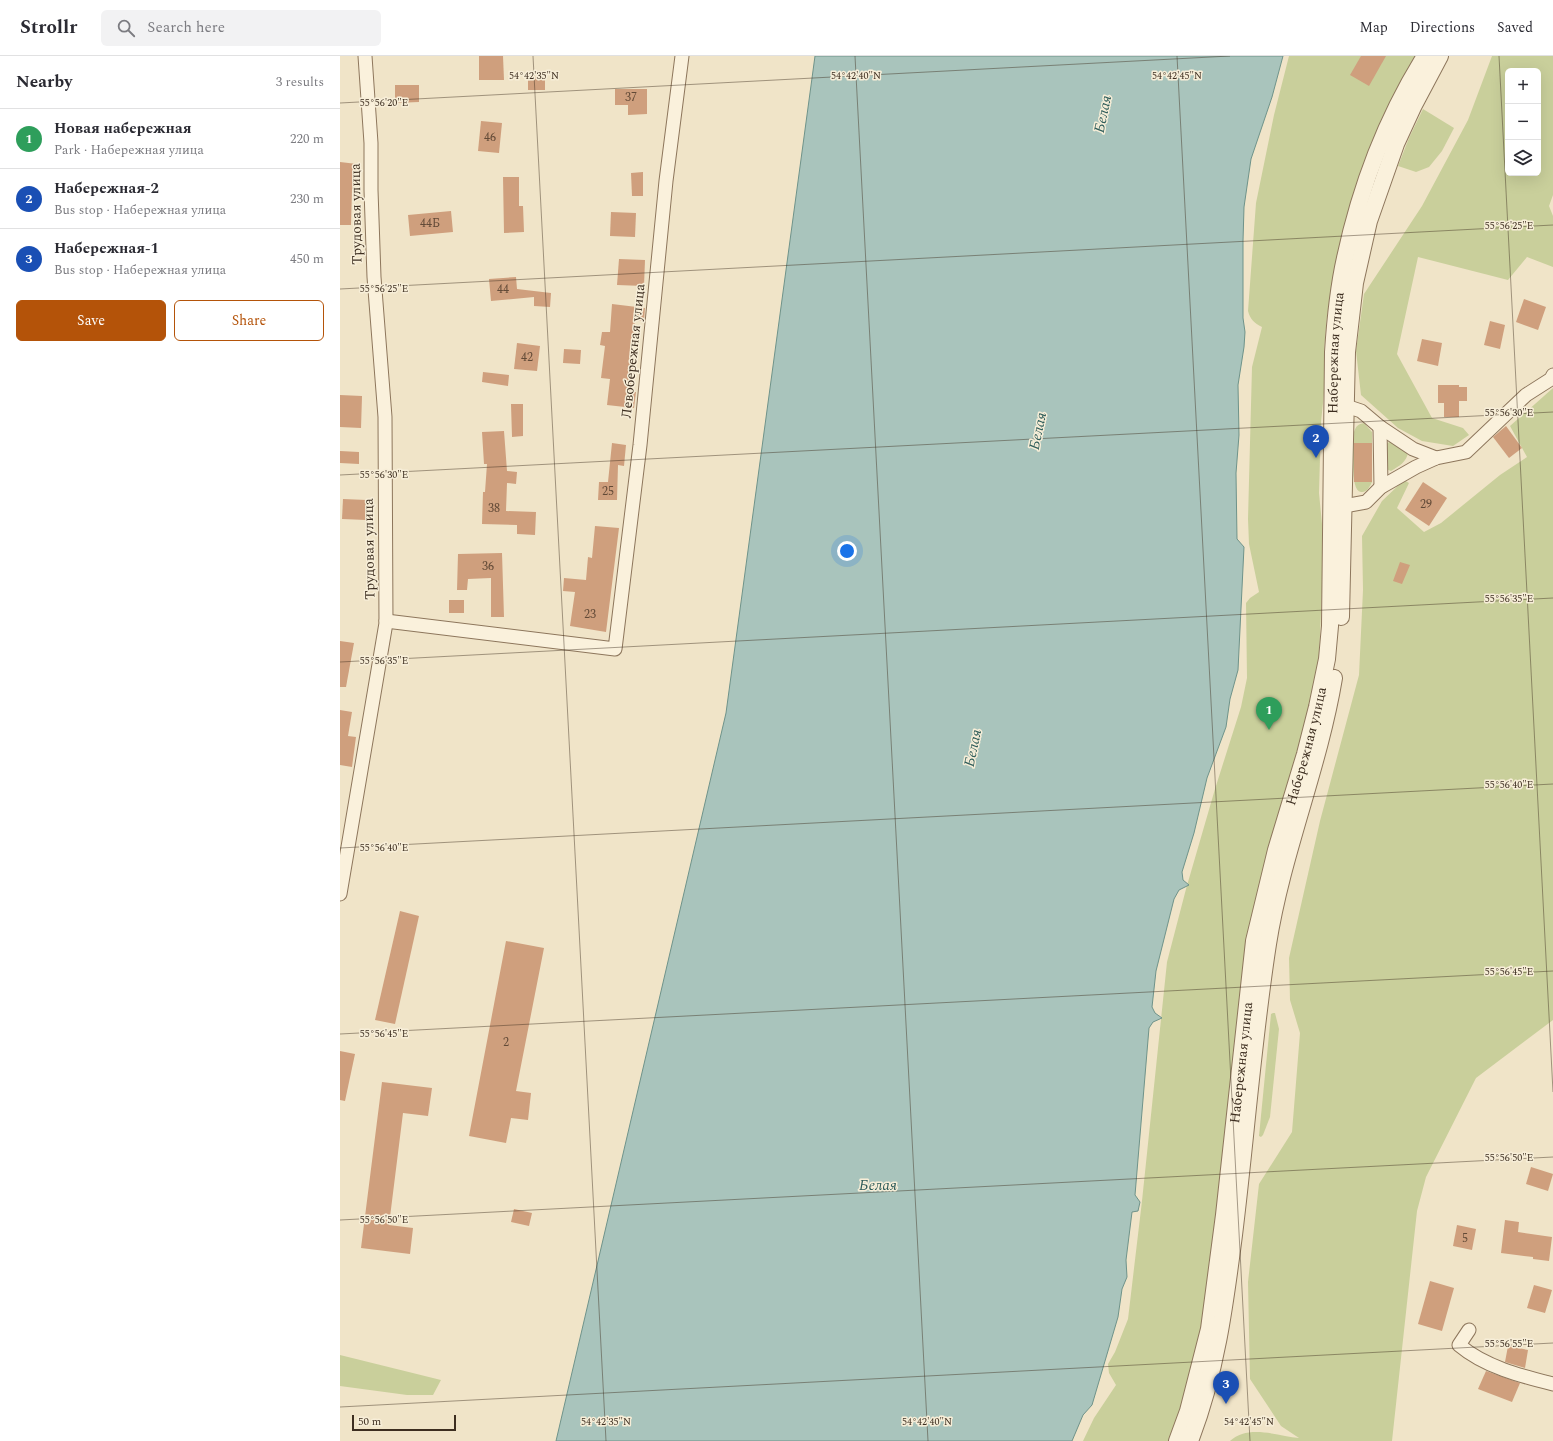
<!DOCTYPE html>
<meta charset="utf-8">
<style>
:root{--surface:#fff;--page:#f2f2f3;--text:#2b2b33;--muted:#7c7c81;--line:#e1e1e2;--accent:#b45309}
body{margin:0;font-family:Spectral,serif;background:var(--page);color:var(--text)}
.controls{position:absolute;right:12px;top:12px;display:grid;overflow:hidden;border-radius:6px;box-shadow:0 4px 16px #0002}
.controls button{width:36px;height:36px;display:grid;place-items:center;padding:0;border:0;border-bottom:1px solid var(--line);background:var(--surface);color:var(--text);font:20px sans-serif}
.scale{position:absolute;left:12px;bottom:10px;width:104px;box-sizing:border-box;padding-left:4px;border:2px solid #3d2e20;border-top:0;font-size:11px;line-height:14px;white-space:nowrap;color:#3d2e20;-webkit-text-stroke:3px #f7eed8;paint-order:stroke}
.you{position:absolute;left:507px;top:495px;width:14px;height:14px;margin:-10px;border:3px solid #fff;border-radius:50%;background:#1a73e8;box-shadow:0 0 0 6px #1a73e833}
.badge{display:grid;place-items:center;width:26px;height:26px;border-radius:50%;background:var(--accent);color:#fff;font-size:13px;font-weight:700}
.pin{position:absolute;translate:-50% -33px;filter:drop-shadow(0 1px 2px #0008)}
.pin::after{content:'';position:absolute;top:21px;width:14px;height:12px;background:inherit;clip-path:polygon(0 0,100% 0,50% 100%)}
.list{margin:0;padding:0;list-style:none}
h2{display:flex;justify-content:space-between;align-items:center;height:52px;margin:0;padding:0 16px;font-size:17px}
h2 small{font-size:13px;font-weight:400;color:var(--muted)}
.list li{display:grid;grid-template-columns:26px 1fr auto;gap:12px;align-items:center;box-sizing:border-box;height:60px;padding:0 16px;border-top:1px solid var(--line)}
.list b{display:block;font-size:15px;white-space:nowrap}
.list p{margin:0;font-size:13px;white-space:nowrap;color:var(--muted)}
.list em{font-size:13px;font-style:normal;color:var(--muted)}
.actions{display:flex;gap:8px;padding:12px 16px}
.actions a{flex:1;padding:9px 0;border:1px solid var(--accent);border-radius:6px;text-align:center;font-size:14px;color:var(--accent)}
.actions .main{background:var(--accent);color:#fff}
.icon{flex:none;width:22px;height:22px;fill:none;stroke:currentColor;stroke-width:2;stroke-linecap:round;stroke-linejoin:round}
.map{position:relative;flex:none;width:1213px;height:1385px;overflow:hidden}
header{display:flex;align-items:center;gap:24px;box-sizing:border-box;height:56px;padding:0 20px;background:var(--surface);border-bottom:1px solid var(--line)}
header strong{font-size:19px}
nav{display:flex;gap:22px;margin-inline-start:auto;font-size:14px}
.search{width:280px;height:36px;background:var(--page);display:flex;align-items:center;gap:10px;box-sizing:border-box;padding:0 14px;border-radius:6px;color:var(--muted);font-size:15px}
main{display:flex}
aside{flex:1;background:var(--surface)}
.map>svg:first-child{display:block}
.green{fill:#c9cf9b;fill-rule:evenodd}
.water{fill:#a9c4bc;stroke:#6f938a}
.building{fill:#cf9f7d}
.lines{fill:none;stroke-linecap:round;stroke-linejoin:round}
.minor-casing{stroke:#8d765c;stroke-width:15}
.tertiary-casing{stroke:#8d765c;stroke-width:18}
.minor{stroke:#faf1dc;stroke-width:13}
.tertiary{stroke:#faf1dc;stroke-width:16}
.ticks{fill:none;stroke:#3d2e20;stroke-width:1;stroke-opacity:0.45}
.labels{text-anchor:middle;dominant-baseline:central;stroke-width:3;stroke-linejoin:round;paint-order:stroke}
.number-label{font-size:12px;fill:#624a37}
.street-label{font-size:14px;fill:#3d2e20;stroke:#f7eed8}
.water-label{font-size:15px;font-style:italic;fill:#2f5d5a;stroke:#f7eed8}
.ticks-label{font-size:10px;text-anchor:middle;fill:#3d2e20;stroke:#f7eed8;stroke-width:3;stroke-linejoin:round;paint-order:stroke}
</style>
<header>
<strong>Strollr</strong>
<div class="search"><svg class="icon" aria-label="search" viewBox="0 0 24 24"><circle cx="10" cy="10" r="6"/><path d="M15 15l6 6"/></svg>Search here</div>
<nav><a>Map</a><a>Directions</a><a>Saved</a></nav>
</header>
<main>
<aside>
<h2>Nearby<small>3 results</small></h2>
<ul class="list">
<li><span class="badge" style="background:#2e9e5b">1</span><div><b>Новая набережная</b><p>Park · Набережная улица</p></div><em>220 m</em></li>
<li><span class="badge" style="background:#1a4fb4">2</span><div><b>Набережная-2</b><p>Bus stop · Набережная улица</p></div><em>230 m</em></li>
<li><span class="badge" style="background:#1a4fb4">3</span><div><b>Набережная-1</b><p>Bus stop · Набережная улица</p></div><em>450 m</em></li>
</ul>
<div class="actions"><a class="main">Save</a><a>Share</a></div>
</aside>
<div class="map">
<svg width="1213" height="1385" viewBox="0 0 1213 1385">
<rect width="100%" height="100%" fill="#f0e4c8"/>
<g class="green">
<path d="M949,0H1075L1051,46L994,221L987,260L984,295V337L981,366L979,437L982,468L983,511L979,602L974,628L958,696L929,792L876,1159L862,1271L841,1352L829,1385H743L754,1362L776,1329L769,1317L768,1308L775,1296L788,1263L802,1145L827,906L846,833L875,733L901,651L907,622L906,547L910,542L919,536L909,488L908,463L912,311L922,271C914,267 910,263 908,255L916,147L934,59Z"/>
<path d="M1152,0H1213V139L1209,150L1213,160V211L1187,201L1168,224L1078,201L1057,298L1092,362L1123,372L1129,379L1113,390L1082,385L1058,372L1021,339L1016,295L1024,238L1082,150L1128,64ZM1168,15H1198V117H1168Z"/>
<polygon points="1083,53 1114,72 1102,95 1089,111 1076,116 1058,110 1069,82"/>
<path d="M1213,332V964L1136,1022L1086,1121L1077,1155L1052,1385H890C908,1368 938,1380 959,1382L941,1370L910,1323L908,1226L919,1128L952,1076L960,977L950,944L949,902L980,765L1019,619L1023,534L1022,480L1042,445L1064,424L1069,427L1057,452L1084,476L1101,467L1160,419L1187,401L1170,370Z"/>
<path d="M1024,367L1032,376V426C1030,430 1027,437 1021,436C1009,435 1014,386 1014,376C1016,370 1018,368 1024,367Z"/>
<path d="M1051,385L1068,396C1067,406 1059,410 1051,415L1046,413V388Z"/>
<polygon points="933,957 935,957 939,973 930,1061 923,1079 921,1081 919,1080 931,958"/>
<polygon points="0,1299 101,1324 93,1339 67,1339 0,1330"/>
</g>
<polygon class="water" points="475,0 943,0 932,41 911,103 904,151 903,185 903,262 905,276 904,291 898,329 899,379 896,417 897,483 904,491 898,614 890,643 886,671 867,722 854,777 842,816 843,824 849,829 839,834 834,843 816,915 812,951 815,957 822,962 813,966 809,972 795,1139 800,1146 798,1155 792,1156 786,1204 787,1221 782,1233 778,1261 752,1349 743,1359 732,1385 216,1385 386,657"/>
<g class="building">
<polygon points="139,0 163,0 164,24 139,24"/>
<polygon points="1021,0 1046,0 1029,30 1010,19"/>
<polygon points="205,20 205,34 188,34 188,21"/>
<polygon points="55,29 79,29 79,46 55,47"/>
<polygon points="275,33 307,33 307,58 288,59 288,49 275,49"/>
<polygon points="141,65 162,67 159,97 138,95"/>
<polygon points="0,106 17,108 15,134 12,133 11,169 0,169"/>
<polygon points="303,116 303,140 292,140 291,117"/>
<polygon points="163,121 179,121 179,150 183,150 184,176 164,177"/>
<polygon points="111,155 113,176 70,180 68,159"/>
<polygon points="271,156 296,157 295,181 270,180"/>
<polygon points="279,203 305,204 304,230 277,229"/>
<polygon points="176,221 177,233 211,237 210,251 194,250 194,241 151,245 149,223"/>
<polygon points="1184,243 1206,251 1198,274 1176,266"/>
<polygon points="272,248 305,252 304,265 295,264 292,306 294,306 290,336 296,336 294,352 267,349 270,323 261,322 265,290 260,289 262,276 270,276"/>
<polygon points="1150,265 1165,269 1160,293 1144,289"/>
<polygon points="1082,283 1102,287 1098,310 1077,305"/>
<polygon points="177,287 200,290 197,315 174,313"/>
<polygon points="224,293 241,294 240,308 223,307"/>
<polygon points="143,316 169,319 168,330 142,326"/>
<polygon points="1098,329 1119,329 1119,331 1127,331 1127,345 1119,345 1119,361 1104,361 1104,347 1098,347"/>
<polygon points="0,339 22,340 21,372 0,371"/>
<polygon points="171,348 183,348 183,380 172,381"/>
<polygon points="1166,370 1182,392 1169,402 1153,381"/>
<polygon points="164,375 167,415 177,416 176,428 167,427 166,455 196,456 195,479 177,478 177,469 142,468 143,436 145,436 147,408 144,408 142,376"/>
<polygon points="272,387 286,389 284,410 278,409 277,444 258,444 259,426 268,426"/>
<rect x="1014" y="387" width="18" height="39"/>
<polygon points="0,395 19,396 19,408 0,407"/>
<polygon points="1083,426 1107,442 1089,470 1065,454"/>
<polygon points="3,443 27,444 26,464 2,463"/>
<polygon points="255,470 279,472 266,576 230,570 235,536 223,535 224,522 246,524 248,501 252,502"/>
<polygon points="162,497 164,561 151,561 151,522 128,523 127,534 117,534 118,498"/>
<polygon points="1060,506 1070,509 1062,528 1053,525"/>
<rect x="109" y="544" width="15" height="13"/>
<polygon points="0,585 14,587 6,631 0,631"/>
<polygon points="0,654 12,656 8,680 16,681 12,711 0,709"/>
<polygon points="60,855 79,860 55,968 35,964"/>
<polygon points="166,885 204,892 176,1035 191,1037 188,1064 171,1062 166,1087 129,1080"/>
<polygon points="0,995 15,998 5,1045 0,1044"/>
<polygon points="42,1026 92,1032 88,1060 63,1057 49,1169 73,1172 70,1198 21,1192"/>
<polygon points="1191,1111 1213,1118 1208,1135 1186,1128"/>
<polygon points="174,1153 192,1157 189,1170 171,1166"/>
<polygon points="1165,1164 1179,1166 1178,1176 1212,1181 1209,1205 1193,1203 1193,1201 1161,1197"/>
<polygon points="1117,1169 1136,1173 1132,1194 1113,1190"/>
<polygon points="1090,1225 1114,1232 1102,1275 1078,1268"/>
<polygon points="1194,1229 1212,1234 1205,1257 1187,1252"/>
<polygon points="1168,1290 1188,1294 1185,1312 1165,1306"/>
<polygon points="1146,1315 1180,1327 1172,1346 1138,1333"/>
</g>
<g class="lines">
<g class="minor-casing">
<g id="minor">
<polyline points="1006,350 1021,355 1040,371 1073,393 1096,402"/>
<polyline points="1040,371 1041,431"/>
<polyline points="1004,450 1026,446 1041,431 1076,411 1096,402 1126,396 1186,339 1211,323 1213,319"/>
<polyline points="46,565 275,593 300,389 326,125 342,0"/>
<polyline points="0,838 46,567 45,361 34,221 31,134 31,87 25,0"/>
<path d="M1129,1274L1119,1289C1145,1311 1181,1320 1213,1328"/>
</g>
</g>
<g class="tertiary-casing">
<g id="tertiary">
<polyline points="1001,561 1007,296 1015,227 1029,165 1056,88 1074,49 1100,0"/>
<path id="s1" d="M837,1385L848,1355L869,1273L884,1159L914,885L936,794L965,698L977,651L987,603L990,570L993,296C995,265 998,233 1005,202C1020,132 1047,61 1085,0"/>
<path d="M850,1385C876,1318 885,1250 894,1179C906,1082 913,984 928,888C942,798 979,712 994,622"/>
</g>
</g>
<use href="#minor" class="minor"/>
<use href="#tertiary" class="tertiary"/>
</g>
<path class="ticks" d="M193,0L266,1385M515,0L588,1385M837,0L910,1385M1159,0L1213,1036M0,47L890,0M0,233L1213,169M0,419L1213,356M0,606L1213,542M0,792L1213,728M0,978L1213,915M0,1164L1213,1101M0,1351L1213,1287"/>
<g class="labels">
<g class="number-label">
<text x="291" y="41">37</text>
<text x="150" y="81">46</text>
<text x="90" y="167">44Б</text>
<text x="163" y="233">44</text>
<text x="187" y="301">42</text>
<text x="268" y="435">25</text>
<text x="1086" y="448">29</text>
<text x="154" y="452">38</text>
<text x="148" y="510">36</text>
<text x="250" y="558">23</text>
<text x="166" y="986">2</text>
<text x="1125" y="1182">5</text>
</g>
<g class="street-label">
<text transform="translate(16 158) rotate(-91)">Трудовая улица</text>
<text transform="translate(293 295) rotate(-84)">Левобережная улица</text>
<text stroke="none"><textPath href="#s1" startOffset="1105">Набережная улица</textPath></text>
<text transform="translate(29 493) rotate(-91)">Трудовая улица</text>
<text stroke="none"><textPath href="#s1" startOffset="709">Набережная улица</textPath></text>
<text stroke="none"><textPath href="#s1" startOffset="385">Набережная улица</textPath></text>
</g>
<g class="water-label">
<text transform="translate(763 58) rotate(-78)">Белая</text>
<text transform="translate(698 375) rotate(-78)">Белая</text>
<text transform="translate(633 692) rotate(-78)">Белая</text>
<text x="538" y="1129">Белая</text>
</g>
</g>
<g class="ticks-label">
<text x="194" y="23">54°42'35"N</text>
<text x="516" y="23">54°42'40"N</text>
<text x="837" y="23">54°42'45"N</text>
<text x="44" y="50">55°56'20"E</text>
<text x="1169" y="173">55°56'25"E</text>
<text x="44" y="236">55°56'25"E</text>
<text x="1169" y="360">55°56'30"E</text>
<text x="44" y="422">55°56'30"E</text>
<text x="1169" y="546">55°56'35"E</text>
<text x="44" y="608">55°56'35"E</text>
<text x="1169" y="732">55°56'40"E</text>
<text x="44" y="795">55°56'40"E</text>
<text x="1169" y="919">55°56'45"E</text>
<text x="44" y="981">55°56'45"E</text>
<text x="1169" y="1105">55°56'50"E</text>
<text x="44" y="1167">55°56'50"E</text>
<text x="1169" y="1291">55°56'55"E</text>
<text x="266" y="1369">54°42'35"N</text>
<text x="587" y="1369">54°42'40"N</text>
<text x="909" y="1369">54°42'45"N</text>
</g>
</svg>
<div class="controls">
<button>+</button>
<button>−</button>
<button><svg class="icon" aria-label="layers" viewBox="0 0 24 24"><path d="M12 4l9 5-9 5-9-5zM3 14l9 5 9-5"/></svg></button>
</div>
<div class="scale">50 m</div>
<div class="you"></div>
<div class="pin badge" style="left:929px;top:674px;background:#2e9e5b">1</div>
<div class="pin badge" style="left:976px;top:402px;background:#1a4fb4">2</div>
<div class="pin badge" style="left:886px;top:1348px;background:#1a4fb4">3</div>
</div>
</main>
